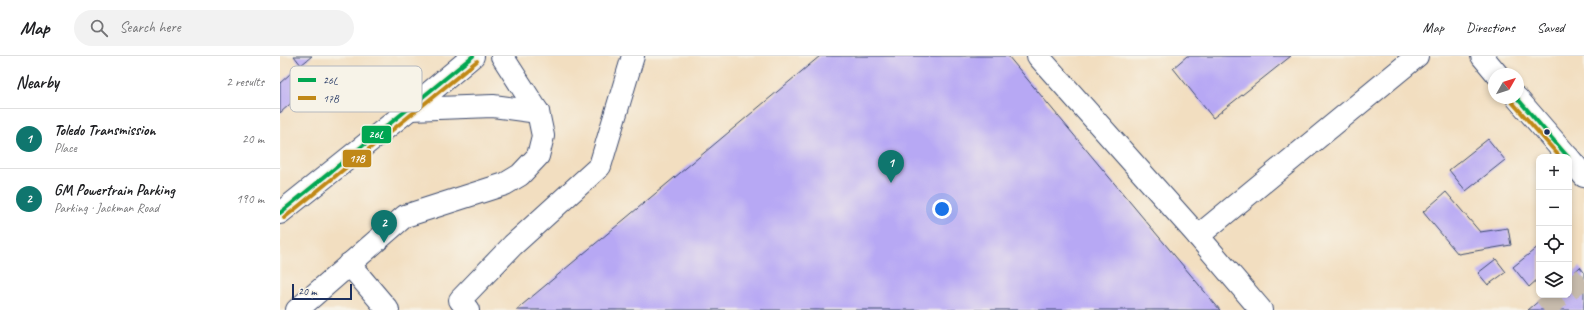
<!DOCTYPE html>
<meta charset="utf-8">
<style>
:root{--surface:#fff;--page:#f2f2f2;--text:#202124;--muted:#757577;--line:#e0e0e0;--accent:#0f766e}
body{margin:0;font-family:Caveat,sans-serif;background:var(--page);color:var(--text)}
.controls{position:absolute;right:12px;bottom:12px;display:grid;overflow:hidden;border-radius:8px;box-shadow:0 2px 6px #0003}
.controls button{width:36px;height:36px;display:grid;place-items:center;padding:0;border:0;border-bottom:1px solid var(--line);background:var(--surface);color:var(--text);font:20px sans-serif}
.compass{position:absolute;left:1208px;top:12px;width:36px;height:36px;border-radius:50%;background:var(--surface);box-shadow:0 2px 6px #0003;rotate:51deg}
.scale{position:absolute;left:12px;bottom:10px;width:60px;box-sizing:border-box;padding-left:4px;border:2px solid #1b2f5e;border-top:0;font-size:11px;line-height:14px;white-space:nowrap;color:#1b2f5e;-webkit-text-stroke:3px #f7f3e8;paint-order:stroke}
.you{position:absolute;left:662px;top:153px;width:14px;height:14px;margin:-10px;border:3px solid #fff;border-radius:50%;background:#1a73e8;box-shadow:0 0 0 6px #1a73e833}
.badge{display:grid;place-items:center;width:26px;height:26px;border-radius:50%;background:var(--accent);color:#fff;font-size:13px;font-weight:700}
.pin{position:absolute;translate:-50% -33px;filter:drop-shadow(0 1px 2px #0008)}
.pin::after{content:'';position:absolute;top:21px;width:14px;height:12px;background:inherit;clip-path:polygon(0 0,100% 0,50% 100%)}
.list{margin:0;padding:0;list-style:none}
h2{display:flex;justify-content:space-between;align-items:center;height:52px;margin:0;padding:0 16px;font-size:17px}
h2 small{font-size:13px;font-weight:400;color:var(--muted)}
.list li{display:grid;grid-template-columns:26px 1fr auto;gap:12px;align-items:center;box-sizing:border-box;height:60px;padding:0 16px;border-top:1px solid var(--line)}
.list b{display:block;font-size:15px;white-space:nowrap}
.list p{margin:0;font-size:13px;white-space:nowrap;color:var(--muted)}
.list em{font-size:13px;font-style:normal;color:var(--muted)}
.icon{flex:none;width:22px;height:22px;fill:none;stroke:currentColor;stroke-width:2;stroke-linecap:round;stroke-linejoin:round}
.map{position:relative;flex:none;width:1304px;height:254px;overflow:hidden}
header{display:flex;align-items:center;gap:24px;box-sizing:border-box;height:56px;padding:0 20px;background:var(--surface);border-bottom:1px solid var(--line)}
header strong{font-size:19px}
nav{display:flex;gap:22px;margin-inline-start:auto;font-size:14px}
.search{width:280px;height:36px;background:var(--page);display:flex;align-items:center;gap:10px;box-sizing:border-box;padding:0 14px;border-radius:22px;color:var(--muted);font-size:15px}
main{display:flex}
aside{flex:1;background:var(--surface)}
.map>svg:first-child{display:block}
.building{fill:#b7a8f4}
.lines{fill:none;stroke-linecap:round;stroke-linejoin:round}
.minor-tunnel{stroke:#c7bbac;stroke-width:22;stroke-dasharray:22 11;stroke-linecap:butt}
.minor-casing{stroke:#3b496d;stroke-width:24}
.major-casing{stroke:#3b496d;stroke-width:24}
.minor{stroke:#fff;stroke-width:22}
.major{stroke:#fff;stroke-width:22}
.bus-1-casing{stroke:#f7f3e8;stroke-width:7}
.bus-2-casing{stroke:#f7f3e8;stroke-width:7}
.bus-1{stroke:#00a651;stroke-width:4}
.bus-2{stroke:#c08818;stroke-width:4}
.bus-dot{fill:#1b2f5e;stroke:#f7f3e8;stroke-width:1.5}
.key{fill:#f7f3e8;stroke:#b5b8bf;stroke-width:1}
.key-label{font-size:11px;fill:#1b2f5e}
.line-badge{stroke:#f7f3e8;stroke-width:1.5}
.badge-label{font-size:11px;text-anchor:middle;font-weight:bold;fill:#fff}
</style>
<header>
<strong>Map</strong>
<div class="search"><svg class="icon" aria-label="search" viewBox="0 0 24 24"><circle cx="10" cy="10" r="6"/><path d="M15 15l6 6"/></svg>Search here</div>
<nav><a>Map</a><a>Directions</a><a>Saved</a></nav>
</header>
<main>
<aside>
<h2>Nearby<small>2 results</small></h2>
<ul class="list">
<li><span class="badge">1</span><div><b>Toledo Transmission</b><p>Place</p></div><em>20 m</em></li>
<li><span class="badge">2</span><div><b>GM Powertrain Parking</b><p>Parking · Jackman Road</p></div><em>190 m</em></li>
</ul>
</aside>
<div class="map">
<svg width="1304" height="254" viewBox="0 0 1304 254">
<rect width="100%" height="100%" fill="#f7f3e8"/>
<filter id="ink" filterUnits="userSpaceOnUse"><feTurbulence type="fractalNoise" baseFrequency=".025" numOctaves="2"/><feDisplacementMap in="SourceGraphic" scale="8" xChannelSelector="R" yChannelSelector="G"/><feConvolveMatrix kernelMatrix="1 2 1 2 8 2 1 2 1" color-interpolation-filters="sRGB"/></filter>
<filter id="wash" filterUnits="userSpaceOnUse"><feTurbulence type="fractalNoise" baseFrequency=".012" numOctaves="4" result="noise"/><feDisplacementMap in="SourceGraphic" scale="16" xChannelSelector="R" yChannelSelector="G"/><feGaussianBlur stdDeviation="0.9" result="paint"/><feColorMatrix in="noise" values="0 0 0 0 0 0 0 0 0 0 0 0 0 0 0 0 0 1.4 0 .05"/><feComposite in="paint" operator="in"/></filter>
<g filter="url(#wash)">
<rect width="100%" height="100%" fill="#f2dec0"/>
<g id="blocks">
<g class="building">
<polygon points="14,0 32,0 21,9"/>
<polygon points="540,0 728,0 940,254 236,254"/>
<polygon points="907,0 1011,0 933,62 893,12"/>
<polygon points="20,9 35,26 0,57 0,27"/>
<polygon points="1208,83 1225,104 1186,135 1169,114"/>
<polygon points="1166,136 1200,176 1228,172 1231,189 1178,198 1143,156"/>
<polygon points="1259,190 1259,222 1249,231 1233,211"/>
<polygon points="1216,203 1226,216 1208,229 1198,217"/>
<polygon points="1300,211 1304,216 1304,254 1248,254 1266,239 1289,239 1289,221"/>
</g>
</g>
</g>
<g filter="url(#ink)">
<use href="#blocks" fill-opacity="0" stroke="#3b496d" stroke-width="1"/>
<g class="lines">
<g class="minor-tunnel">
<polyline points="1289,233 1304,222"/>
<polyline points="1263,254 1282,239"/>
</g>
<g class="minor-casing">
<g id="minor">
<polyline points="758,0 918,180 981,254"/>
<polyline points="130,53 213,50 258,56"/>
<polyline points="918,180 1137,0"/>
<polyline points="69,208 108,254"/>
<polyline points="17,254 125,160 225,128 240,119 258,100 263,80 258,56 222,0"/>
<polyline points="188,254 180,244 233,189 320,110 353,0"/>
</g>
</g>
<g class="major-casing">
<g id="major">
<polyline points="1202,0 1217,18"/>
<polyline points="1237,42 1288,101"/>
<polyline points="1289,102 1304,120"/>
<polyline points="0,157 130,53 193,0"/>
</g>
</g>
<use href="#minor" class="minor"/>
<use href="#major" class="major"/>
<g class="bus-1-casing">
<g id="bus-1">
<polyline points="1237,42 1288,101"/>
<polyline points="0,157 193,0"/>
</g>
</g>
<g class="bus-2-casing">
<g id="bus-2">
<polyline points="1232,46 1280,101"/>
<polyline points="4,162 197,5"/>
</g>
</g>
<use href="#bus-1" class="bus-1"/>
<use href="#bus-2" class="bus-2"/>
</g>
</g>
<circle class="bus-dot" cx="1267" cy="76" r="3.5"/>
<rect x="10" y="10" width="132" height="46" rx="6" class="key"/>
<rect x="18" y="22" width="18" height="4" fill="#00a651"/>
<rect x="18" y="40" width="18" height="4" fill="#c08818"/>
<g class="key-label">
<text x="43" y="28">26L</text>
<text x="43" y="46">17B</text>
</g>
<g class="line-badge">
<rect x="81" y="69" width="31" height="19" rx="4" fill="#00a651"/>
<rect x="62" y="93" width="30" height="19" rx="4" fill="#c08818"/>
</g>
<g class="badge-label">
<text x="96" y="82">26L</text>
<text x="77" y="106">17B</text>
</g>
</svg>
<div class="controls">
<button>+</button>
<button>−</button>
<button><svg class="icon" aria-label="locate" viewBox="0 0 24 24"><circle cx="12" cy="12" r="6"/><path d="M12 2v4M12 18v4M2 12h4M18 12h4"/></svg></button>
<button><svg class="icon" aria-label="layers" viewBox="0 0 24 24"><path d="M12 4l9 5-9 5-9-5zM3 14l9 5 9-5"/></svg></button>
</div>
<svg class="compass" viewBox="-18 -18 36 36"><path d="M0-13l5 13h-10z" fill="#e53935"/><path d="M0 13l5-13h-10z" fill="#757577"/></svg>
<div class="scale">20 m</div>
<div class="you"></div>
<div class="pin badge" style="left:611px;top:127px">1</div>
<div class="pin badge" style="left:104px;top:187px">2</div>
</div>
</main>
